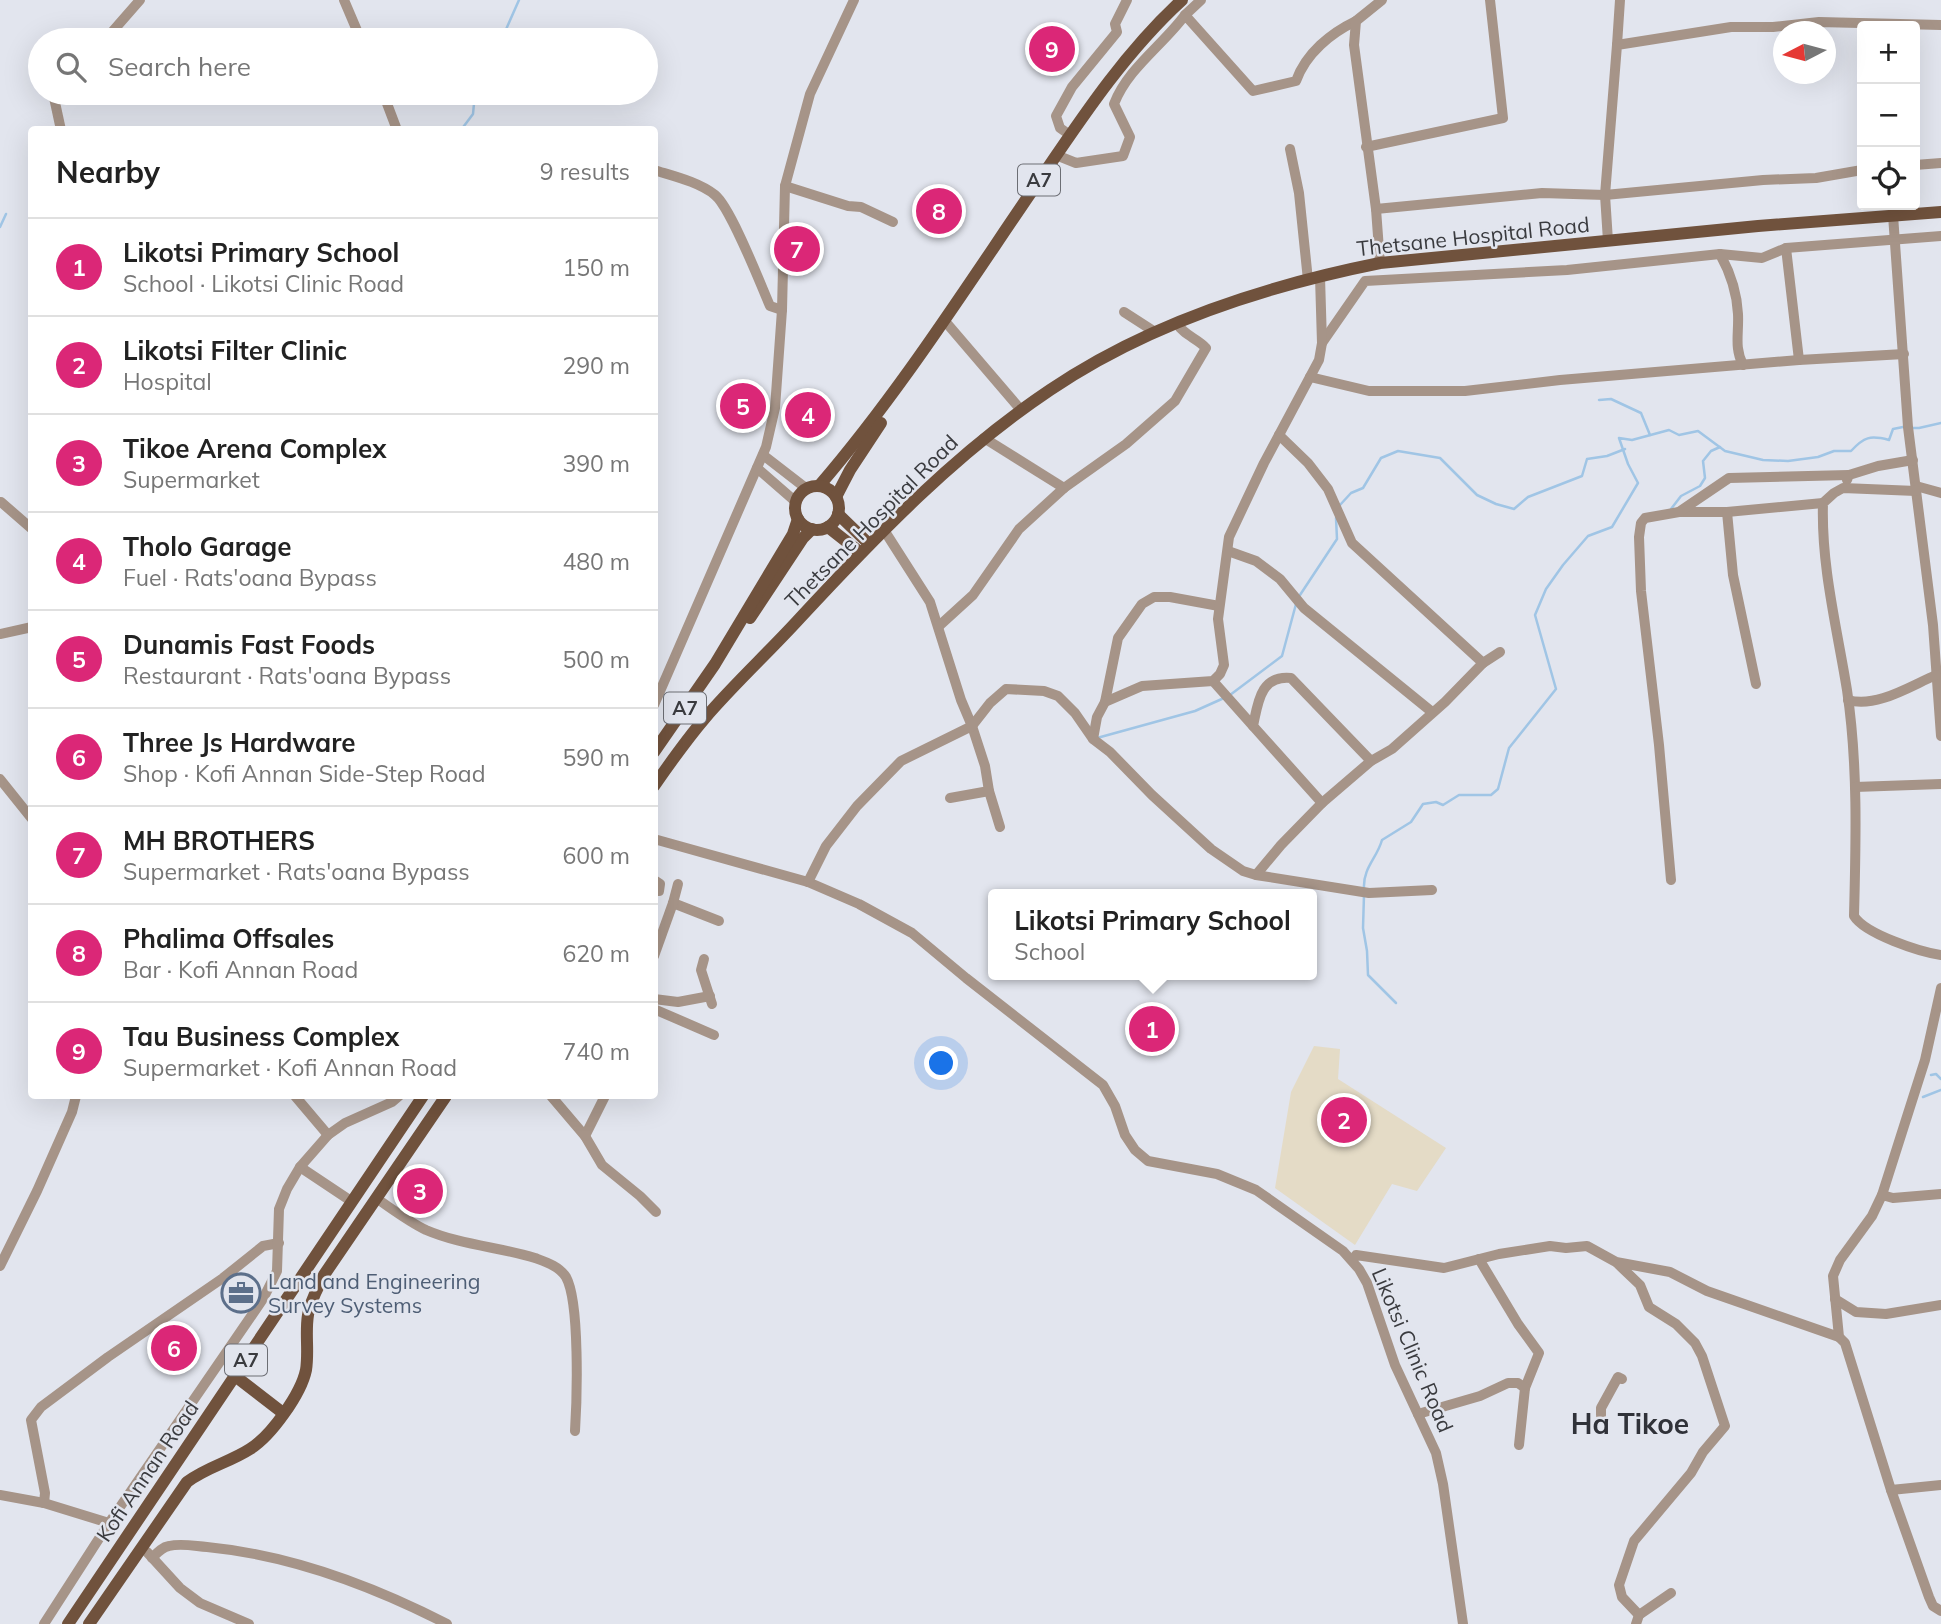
<!DOCTYPE html>
<meta charset="utf-8">
<style>
:root{--surface:#fff;--page:#f6f6f6;--text:#222;--muted:#767676;--line:#e0e0e0;--accent:#db2777}
body{margin:0;font-family:Mulish,sans-serif;background:var(--page);color:var(--text)}
.controls{position:absolute;right:21px;top:21px;display:grid;overflow:hidden;border-radius:7px;box-shadow:0 7px 28px #0002}
.controls button{width:63px;height:63px;display:grid;place-items:center;padding:0;border:0;border-bottom:2px solid var(--line);background:var(--surface);color:var(--text);font:35px sans-serif}
.compass{position:absolute;left:1773px;top:21px;width:63px;height:63px;border-radius:50%;background:var(--surface);box-shadow:0 7px 28px #0002;rotate:264deg}
.you{position:absolute;left:942px;top:1064px;width:24px;height:24px;margin:-18px;border:5px solid #fff;border-radius:50%;background:#1a73e8;box-shadow:0 0 0 10px #1a73e833}
.badge{display:grid;place-items:center;width:46px;height:46px;border-radius:50%;background:var(--accent);color:#fff;font-size:23px;font-weight:700}
.pin{position:absolute;translate:-50% -50%;border:4px solid #fff;box-shadow:0 2px 7px #0006}
.popup{position:absolute;left:988px;top:889px;width:329px;height:91px;box-sizing:border-box;display:grid;place-content:center;border-radius:7px;background:var(--surface);filter:drop-shadow(0 2px 5px #0005);font-size:23px;white-space:nowrap;color:var(--muted)}
.popup b{font-size:26px;color:var(--text)}
.popup::after{content:'';position:absolute;left:50%;top:100%;margin-left:-14px;border:14px solid transparent;border-top-color:var(--surface)}
.list{margin:0;padding:0;list-style:none}
h2{display:flex;justify-content:space-between;align-items:center;height:91px;margin:0;padding:0 28px;font-size:30px}
h2 small{font-size:23px;font-weight:400;color:var(--muted)}
.list li{display:grid;grid-template-columns:46px 1fr auto;gap:21px;align-items:center;box-sizing:border-box;height:98px;padding:0 28px;border-top:2px solid var(--line)}
.list b{display:block;font-size:26px;white-space:nowrap}
.list p{margin:0;font-size:23px;white-space:nowrap;color:var(--muted)}
.list em{font-size:23px;font-style:normal;color:var(--muted)}
.icon{flex:none;width:38px;height:38px;fill:none;stroke:currentColor;stroke-width:2;stroke-linecap:round;stroke-linejoin:round}
.map{position:relative;flex:none;width:1941px;height:1624px;overflow:hidden}
.search{position:absolute;background:var(--surface);box-shadow:0 7px 28px #0002;left:28px;top:28px;width:630px;height:77px;display:flex;align-items:center;gap:18px;box-sizing:border-box;padding:0 24px;border-radius:38px;color:var(--muted);font-size:26px}
.panel{position:absolute;background:var(--surface);box-shadow:0 7px 28px #0002;left:28px;top:126px;width:630px;height:973px;border-radius:7px}
.map>svg:first-child{display:block}
.medical{fill:#e4dbc6}
.lines{fill:none;stroke-linecap:round;stroke-linejoin:round}
.stream{stroke:#a0c5e5;stroke-width:2.5}
.minor{stroke:#a69488;stroke-width:10}
.major{stroke:#70523d;stroke-width:12}
.labels{text-anchor:middle;dominant-baseline:central;stroke-width:5;stroke-linejoin:round;paint-order:stroke}
.shield{fill:#e2e5ee;stroke:#6c6e74;stroke-width:2}
.shield-label{font-size:19px;font-weight:bold;fill:#3a3b3f}
.street-label{font-size:21px;fill:#3a3b3f;stroke:#e2e5ee}
.service-label{font-size:21px;fill:#4e5e75;stroke:#e2e5ee;text-anchor:start}
.district-label{font-size:28px;font-weight:bold;fill:#303239;stroke:#e2e5ee}
</style>
<div class="map">
<svg width="1941" height="1624" viewBox="0 0 1941 1624">
<rect width="100%" height="100%" fill="#e2e5ee"/>
<polygon class="medical" points="1314,1046 1340,1049 1338,1079 1446,1148 1417,1191 1392,1184 1355,1245 1275,1188 1291,1092"/>
<g class="lines">
<g class="stream">
<polyline points="487,40 492,35 497,37 504,34 519,0"/>
<polyline points="461,130 473,114 475,93"/>
<polyline points="0,227 6,214"/>
<polyline points="1599,400 1611,399 1641,413 1650,435"/>
<polyline points="1910,428 1919,428 1941,423"/>
<polyline points="1340,505 1351,493 1363,488 1381,458 1398,451 1440,458 1477,495 1496,504 1514,509 1528,497 1582,476 1587,459 1607,456 1625,449"/>
<polyline points="1671,509 1681,496 1700,486 1705,478 1703,461 1711,451 1720,447"/>
<polyline points="1298,598 1337,539 1336,518"/>
<polyline points="1230,695 1282,656 1296,604"/>
<polyline points="1097,738 1195,711 1224,698"/>
<path d="M1364,888C1363,868 1377,858 1382,840L1411,822L1423,804L1436,802L1443,805L1459,795H1491L1498,789L1509,748L1556,689L1535,615L1546,589L1563,565L1588,536L1612,527L1638,483L1628,464L1619,438L1632,440L1669,430L1679,435L1698,431L1725,451L1763,460L1788,461L1818,457L1834,451H1851C1864,437 1870,435 1889,440L1893,429L1903,427"/>
<polyline points="1364,895 1363,928 1367,951 1368,975 1396,1003"/>
<polyline points="1931,1075 1936,1074 1941,1079"/>
<polyline points="1923,1097 1941,1090"/>
</g>
<g class="minor">
<polyline points="344,0 361,40"/>
<polyline points="1185,15 1201,0"/>
<polyline points="105,40 140,0"/>
<polyline points="1617,45 1620,0"/>
<polyline points="53,93 61,130"/>
<polyline points="383,93 397,130"/>
<polyline points="1070,135 1060,128 1056,116 1072,87 1117,32 1115,24 1127,0"/>
<polyline points="1366,147 1503,118 1490,0"/>
<polyline points="1290,149 1299,193 1308,280"/>
<path d="M1056,155L1076,163L1123,156L1130,137L1114,104C1128,68 1163,45 1185,15L1253,91L1296,81C1306,53 1331,33 1356,21"/>
<polyline points="1915,165 1941,163"/>
<path d="M654,170C673,176 699,182 715,195C731,208 760,283 770,306L782,310"/>
<polyline points="785,186 848,206 861,207 893,222"/>
<polyline points="1376,209 1542,193 1605,195 1763,180 1816,178 1862,170"/>
<polyline points="1893,215 1908,427 1933,625 1941,736"/>
<polyline points="1608,241 1605,195 1617,45 1731,27 1773,27 1819,22 1941,25"/>
<polyline points="1786,248 1799,360"/>
<path d="M1720,254C1730,272 1737,294 1738,314C1739,334 1734,347 1743,365"/>
<polyline points="1380,263 1376,209 1354,45 1356,21 1382,0"/>
<polyline points="1124,312 1155,332"/>
<polyline points="944,320 1021,410"/>
<polyline points="1322,343 1365,281 1567,270 1720,254 1762,258 1786,248 1941,236"/>
<polyline points="1310,377 1369,391 1465,391 1560,380 1799,360 1904,354"/>
<polyline points="1279,435 1308,463 1328,489 1352,543 1483,663"/>
<polyline points="984,438 1064,488"/>
<polyline points="763,455 807,489"/>
<polyline points="757,468 796,502"/>
<polyline points="1847,480 1849,475 1878,466 1913,460"/>
<polyline points="1916,486 1941,493"/>
<path d="M1916,491L1843,488L1834,493L1823,503C1821,566 1837,628 1847,690C1858,764 1856,840 1854,916C1865,934 1920,952 1941,955"/>
<polyline points="1,502 32,529"/>
<polyline points="1679,512 1727,512 1823,503"/>
<polyline points="1727,512 1733,575 1756,684"/>
<polyline points="884,530 930,602 961,700 972,726 985,766 989,791 1000,827"/>
<polyline points="1228,551 1256,561 1280,579 1304,608 1432,712"/>
<path d="M939,626L973,595L1019,529L1064,488L1126,444L1175,401L1206,348C1197,338 1183,335 1177,323"/>
<polyline points="0,634 32,627"/>
<polyline points="1213,681 1253,726"/>
<path d="M1848,700C1877,708 1910,686 1936,675"/>
<polyline points="1105,702 1118,638 1142,604 1154,597 1170,597 1219,606"/>
<polyline points="654,705 766,447 775,408 782,310 785,186 810,94 854,0"/>
<polyline points="1093,739 1097,717 1105,702 1142,686 1213,681 1220,674 1224,665 1218,619 1229,537 1264,463 1319,360 1322,343 1320,277"/>
<polyline points="0,779 32,819"/>
<polyline points="1855,787 1941,784"/>
<polyline points="950,798 989,791"/>
<path d="M1322,803L1253,726C1258,703 1260,675 1291,678L1371,761"/>
<polyline points="654,839 808,882 859,904 912,933 966,978 1103,1085 1115,1106 1125,1135 1135,1150 1148,1161 1217,1174 1256,1190 1343,1251 1359,1269 1367,1283 1395,1365 1436,1453 1443,1484 1463,1624"/>
<polyline points="1256,875 1281,845 1322,803 1371,761 1392,749 1445,702 1483,663 1500,652"/>
<polyline points="654,880 660,884 659,891 654,891"/>
<polyline points="1671,880 1659,745 1641,591 1639,537 1641,523 1645,518 1679,512 1729,478 1849,475"/>
<polyline points="808,882 826,846 857,806 901,761 972,726 990,703 1006,689 1044,691 1058,696 1075,713 1093,739 1110,752 1152,795 1211,849 1243,871 1256,875 1369,893 1432,890"/>
<polyline points="678,884 673,903 719,921"/>
<polyline points="654,956 673,903"/>
<polyline points="704,959 701,970 712,1004"/>
<polyline points="1941,988 1925,1060 1882,1195 1872,1216 1840,1260 1833,1276 1839,1337 1845,1343 1891,1490 1929,1597 1933,1606 1941,1611"/>
<polyline points="654,999 678,1002 710,996"/>
<polyline points="654,1009 714,1035"/>
<polyline points="295,1096 328,1135"/>
<polyline points="551,1096 585,1136 602,1165 640,1196 656,1212"/>
<polyline points="585,1136 605,1096"/>
<polyline points="300,1167 351,1201"/>
<polyline points="1882,1195 1893,1198 1941,1194"/>
<path d="M376,1198C392,1209 409,1222 426,1230C461,1245 499,1247 535,1258C546,1262 559,1266 566,1277C580,1302 577,1400 575,1431"/>
<polyline points="1479,1259 1518,1324 1539,1353 1525,1388 1519,1445"/>
<polyline points="1353,1260 1356,1255 1444,1268 1499,1254 1550,1246 1566,1248 1587,1246 1616,1262 1670,1272 1707,1291 1839,1337"/>
<polyline points="1618,1264 1640,1285 1649,1307 1676,1324 1695,1343 1702,1356 1725,1426 1703,1452 1691,1473 1634,1541 1619,1585 1622,1597 1639,1615"/>
<polyline points="0,1266 37,1191 72,1112 76,1096"/>
<polyline points="1835,1299 1856,1312 1886,1314 1941,1305"/>
<polyline points="1418,1414 1480,1396 1508,1383 1518,1383 1525,1388"/>
<polyline points="1601,1415 1601,1408 1618,1377 1622,1379"/>
<polyline points="1891,1490 1941,1485"/>
<polyline points="0,1495 44,1503 109,1523"/>
<polyline points="44,1503 45,1493 31,1420 41,1407 108,1357 223,1278 263,1246 279,1243"/>
<polyline points="147,1552 180,1588 200,1603 249,1624"/>
<path d="M152,1558C157,1553 162,1547 169,1546C181,1543 194,1546 207,1547C290,1555 373,1586 447,1624"/>
<polyline points="44,1624 109,1523 263,1299 277,1271 279,1209 287,1189 300,1167 328,1135 345,1123 392,1102 399,1096"/>
<polyline points="1636,1624 1639,1615 1671,1593"/>
</g>
<g class="major">
<path d="M819,486C899,393 965,289 1034,188C1079,122 1123,54 1182,0"/>
<circle cx="817" cy="508" r="22"/>
<polyline points="836,497 850,470 881,423"/>
<polyline points="838,514 869,544"/>
<polyline points="828,527 861,553"/>
<polyline points="750,618 803,538 812,529"/>
<polyline points="654,752 715,664 793,534 798,519"/>
<path d="M654,786C670,763 687,739 705,718C735,683 769,652 800,618C877,535 956,453 1050,390C1147,324 1265,286 1380,263L1758,226L1941,212"/>
<polyline points="235,1376 283,1413"/>
<polyline points="68,1624 423,1096"/>
<path d="M89,1624L187,1482C207,1467 230,1462 250,1449C271,1436 301,1394 306,1370C309,1352 305,1333 308,1315C310,1301 318,1288 324,1275L446,1096"/>
</g>
</g>
<defs>
<g id="office-ring" transform="scale(2.0125)"><circle r="9.5" fill="#e2e5ee" stroke="#5c6f8a" stroke-width="1.5"/><path d="M-6-3h4V-5.5h4V-3h4V5H-6ZM-1-4.5V-3h2v-1.5ZM-6 0V1H6V0Z" fill="#5c6f8a"/></g>
</defs>
<g fill-rule="evenodd">
<use href="#office-ring" x="241" y="1293"/>
</g>
<g class="labels">
<g class="shield">
<rect x="1018" y="164.5" width="42" height="31" rx="5"/>
<rect x="664" y="692.5" width="42" height="31" rx="5"/>
<rect x="225" y="1344.5" width="42" height="31" rx="5"/>
</g>
<g class="shield-label">
<text x="1039" y="180">A7</text>
<text x="685" y="708">A7</text>
<text x="246" y="1360">A7</text>
</g>
<g class="street-label">
<text transform="translate(1473 236) rotate(-6)">Thetsane Hospital Road</text>
<text transform="translate(871 521) rotate(-45)">Thetsane Hospital Road</text>
<text transform="translate(1413 1350) rotate(67)">Likotsi Clinic Road</text>
<text transform="translate(147 1471) rotate(-56)">Kofi Annan Road</text>
</g>
<g class="service-label">
<text x="268" y="1281">Land and Engineering<tspan x="268" dy="24">Survey Systems</tspan></text>
</g>
<g class="district-label">
<text x="1630" y="1423">Ha Tikoe</text>
</g>
</g>
</svg>
<div class="controls">
<button>+</button>
<button>−</button>
<button><svg class="icon" aria-label="locate" viewBox="0 0 24 24"><circle cx="12" cy="12" r="6"/><path d="M12 2v4M12 18v4M2 12h4M18 12h4"/></svg></button>
</div>
<svg class="compass" viewBox="-18 -18 36 36"><path d="M0-13l5 13h-10z" fill="#e53935"/><path d="M0 13l5-13h-10z" fill="#767676"/></svg>
<div class="you"></div>
<div class="pin badge" style="left:1152px;top:1029px">1</div>
<div class="popup"><b>Likotsi Primary School</b>School</div>
<div class="pin badge" style="left:1344px;top:1120px">2</div>
<div class="pin badge" style="left:420px;top:1191px">3</div>
<div class="pin badge" style="left:808px;top:415px">4</div>
<div class="pin badge" style="left:743px;top:406px">5</div>
<div class="pin badge" style="left:174px;top:1348px">6</div>
<div class="pin badge" style="left:797px;top:249px">7</div>
<div class="pin badge" style="left:939px;top:211px">8</div>
<div class="pin badge" style="left:1052px;top:49px">9</div>
<div class="search"><svg class="icon" aria-label="search" viewBox="0 0 24 24"><circle cx="10" cy="10" r="6"/><path d="M15 15l6 6"/></svg>Search here</div>
<section class="panel">
<h2>Nearby<small>9 results</small></h2>
<ul class="list">
<li><span class="badge">1</span><div><b>Likotsi Primary School</b><p>School · Likotsi Clinic Road</p></div><em>150 m</em></li>
<li><span class="badge">2</span><div><b>Likotsi Filter Clinic</b><p>Hospital</p></div><em>290 m</em></li>
<li><span class="badge">3</span><div><b>Tikoe Arena Complex</b><p>Supermarket</p></div><em>390 m</em></li>
<li><span class="badge">4</span><div><b>Tholo Garage</b><p>Fuel · Rats'oana Bypass</p></div><em>480 m</em></li>
<li><span class="badge">5</span><div><b>Dunamis Fast Foods</b><p>Restaurant · Rats'oana Bypass</p></div><em>500 m</em></li>
<li><span class="badge">6</span><div><b>Three Js Hardware</b><p>Shop · Kofi Annan Side-Step Road</p></div><em>590 m</em></li>
<li><span class="badge">7</span><div><b>MH BROTHERS</b><p>Supermarket · Rats'oana Bypass</p></div><em>600 m</em></li>
<li><span class="badge">8</span><div><b>Phalima Offsales</b><p>Bar · Kofi Annan Road</p></div><em>620 m</em></li>
<li><span class="badge">9</span><div><b>Tau Business Complex</b><p>Supermarket · Kofi Annan Road</p></div><em>740 m</em></li>
</ul>
</section>
</div>
